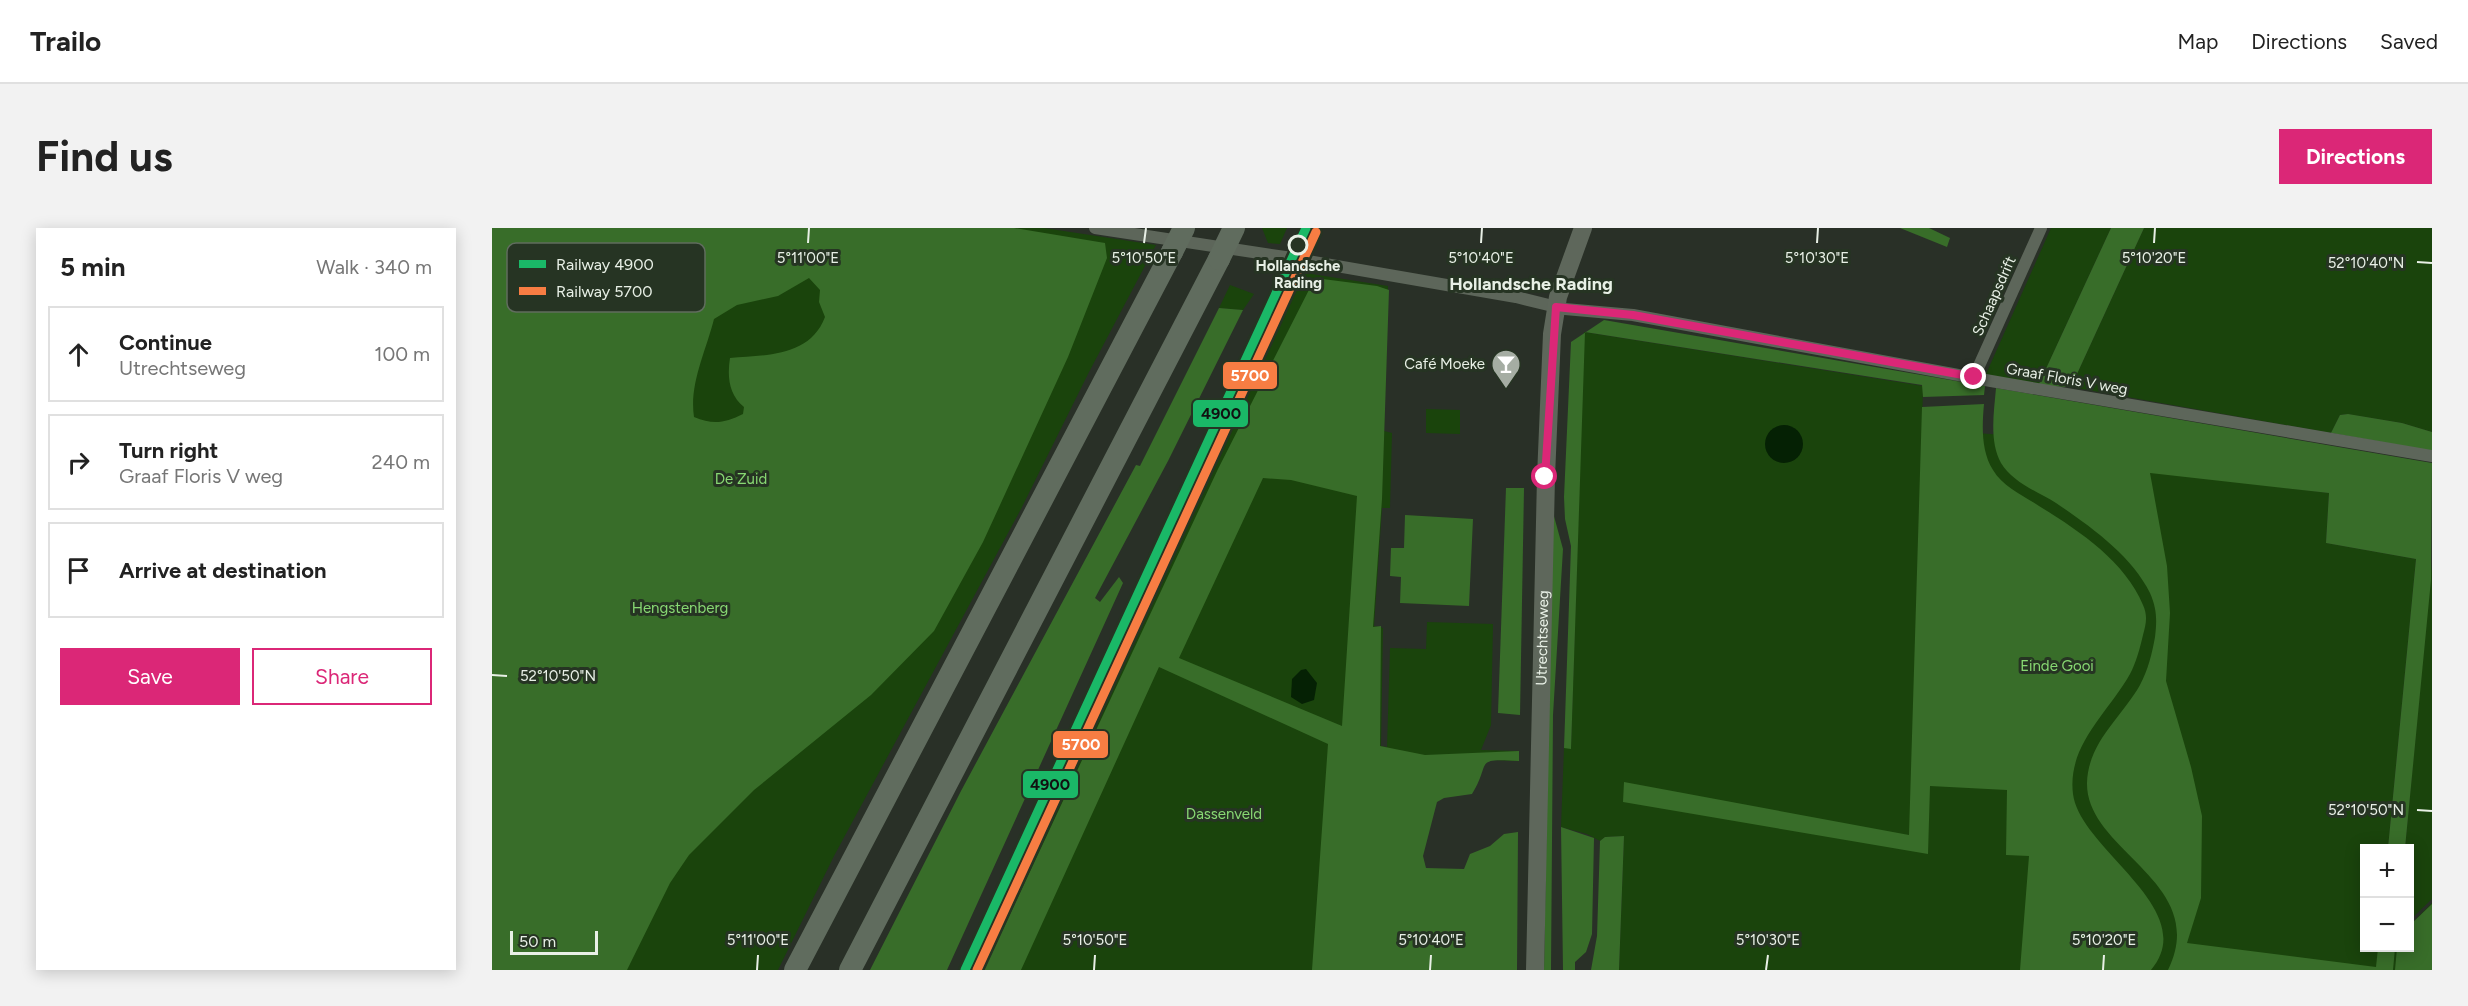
<!DOCTYPE html>
<meta charset="utf-8">
<style>
:root{--surface:#fff;--page:#f2f2f2;--text:#222;--muted:#767676;--line:#e0e0e0;--accent:#db2777}
body{margin:0;font-family:Figtree,sans-serif;background:var(--page);color:var(--text)}
.controls{position:absolute;right:18px;bottom:18px;display:grid;overflow:hidden;border-radius:0px;box-shadow:0 3px 15px #0003}
.controls button{width:54px;height:54px;display:grid;place-items:center;padding:0;border:0;border-bottom:2px solid var(--line);background:var(--surface);color:var(--text);font:30px sans-serif}
.scale{position:absolute;left:18px;bottom:15px;width:88px;box-sizing:border-box;padding-left:6px;border:3px solid #e8f0e6;border-top:0;font-size:16px;line-height:21px;white-space:nowrap;color:#e8f0e6;-webkit-text-stroke:4px #263423;paint-order:stroke}
.stop{position:absolute;width:18px;height:18px;margin:-14px;border:4px solid #db2777;border-radius:50%;background:#fff}
.stop.end{background:#db2777;border-color:#fff;box-shadow:0 2px 6px #0008}
.list{margin:0;padding:0;list-style:none}
h2{display:flex;justify-content:space-between;align-items:center;height:78px;margin:0;padding:0 24px;font-size:26px}
h2 small{font-size:20px;font-weight:400;color:var(--muted)}
.list li{display:grid;grid-template-columns:39px 1fr auto;gap:18px;align-items:center;box-sizing:border-box;height:96px;margin:0 12px 12px;padding:0 12px;border:2px solid var(--line);border-radius:0px}
.list b{display:block;font-size:22px;white-space:nowrap}
.list p{margin:0;font-size:20px;white-space:nowrap;color:var(--muted)}
.list em{font-size:20px;font-style:normal;color:var(--muted)}
.actions{display:flex;gap:12px;padding:18px 24px}
.actions a{flex:1;padding:14px 0;border:2px solid var(--accent);border-radius:0px;text-align:center;font-size:21px;color:var(--accent)}
.actions .main{background:var(--accent);color:#fff}
.icon{flex:none;width:33px;height:33px;fill:none;stroke:currentColor;stroke-width:2;stroke-linecap:round;stroke-linejoin:round}
.map{position:relative;flex:none;width:1940px;height:742px;overflow:hidden;border-radius:0px}
header{display:flex;align-items:center;gap:36px;box-sizing:border-box;height:84px;padding:0 30px;background:var(--surface);border-bottom:2px solid var(--line)}
header strong{font-size:28px}
nav{display:flex;gap:33px;margin-inline-start:auto;font-size:21px}
.intro{display:flex;align-items:center;justify-content:space-between;box-sizing:border-box;height:144px;padding:0 36px}
h1{margin:0;font-size:42px}
.button{padding:15px 27px;border-radius:0px;background:var(--accent);color:#fff;font-size:21px;font-weight:700}
main{display:flex;gap:36px;padding:0 36px}
aside{flex:1;background:var(--surface);border-radius:0px;box-shadow:0 3px 15px #0003}
.map>svg:first-child{display:block}
.green{fill:#1a440c}
.forest{fill:#386d29;fill-rule:evenodd}
.water{fill:#052104}
.lines{fill:none;stroke-linecap:round;stroke-linejoin:round}
.minor{stroke:#5d665a;stroke-width:12}
.secondary{stroke:#5e675b;stroke-width:18}
.motorway{stroke:#606c5e;stroke-width:22}
.motorway-bridge{stroke:#606c5e;stroke-width:22}
.rail-1-casing{stroke:#263423;stroke-width:14}
.rail-2-casing{stroke:#263423;stroke-width:14}
.rail-1{stroke:#1ab867;stroke-width:9}
.rail-2{stroke:#f77d43;stroke-width:9}
.route{stroke:#db2777;stroke-width:8}
.ticks{fill:none;stroke:#e8f0e6;stroke-width:2}
.stop-dot{fill:#263423;stroke:#e8f0e6;stroke-width:3}
.labels{text-anchor:middle;dominant-baseline:central;stroke-width:6;stroke-linejoin:round;paint-order:stroke}
.stop-label{font-size:15px;font-weight:bold;fill:#e8f0e6;stroke:#263423}
.street-label{font-size:15px;fill:#e8f0e6;stroke:#263423}
.poi-label{font-size:15px;fill:#e8f0e6;stroke:#263423;text-anchor:end}
.park-label{font-size:15px;fill:#88d973;stroke:#263423}
.quarter-label{font-size:18px;font-weight:bold;fill:#e8f0e6;stroke:#263423}
.key{fill:#263423;stroke:#606c5e;stroke-width:1.5}
.key-label{font-size:16px;fill:#e8f0e6}
.ticks-label{font-size:15px;text-anchor:middle;fill:#e8f0e6;stroke:#263423;stroke-width:6;stroke-linejoin:round;paint-order:stroke}
.line-badge{stroke:#263423;stroke-width:2}
.badge-label{font-size:16px;text-anchor:middle;font-weight:bold;fill:#fff}
.pale-badge-label{font-size:16px;text-anchor:middle;font-weight:bold;fill:#111}
</style>
<header>
<strong>Trailo</strong>
<nav><a>Map</a><a>Directions</a><a>Saved</a></nav>
</header>
<div class="intro"><h1>Find us</h1><a class="button">Directions</a></div>
<main>
<aside>
<h2>5 min<small>Walk · 340 m</small></h2>
<ul class="list">
<li><svg class="icon" aria-label="ahead" viewBox="0 0 24 24"><path d="M12 20V5M6 11l6-6 6 6"/></svg><div><b>Continue</b><p>Utrechtseweg</p></div><em>100 m</em></li>
<li><svg class="icon" aria-label="right" viewBox="0 0 24 24"><path d="M7 20v-9h11M14 6l5 5-5 5"/></svg><div><b>Turn right</b><p>Graaf Floris V weg</p></div><em>240 m</em></li>
<li><svg class="icon" aria-label="arrive" viewBox="0 0 24 24"><path d="M6 21V4h12l-3 4 3 4H6"/></svg><div><b>Arrive at destination</b></div></li>
</ul>
<div class="actions"><a class="main">Save</a><a>Share</a></div>
</aside>
<div class="map">
<svg width="1940" height="742" viewBox="0 0 1940 742">
<rect width="100%" height="100%" fill="#293027"/>
<g class="green">
<polygon points="0,0 552,0 664,17 596,146 529,281 342,628 286,742 0,742"/>
<polygon points="770,0 795,0 788,16 776,15"/>
<polygon points="1559,0 1619,0 1546,158 1494,146"/>
<polygon points="1652,0 1940,0 1940,204 1910,195 1855,186 1848,187 1839,205 1579,159"/>
<polygon points="807,44 896,58 892,203 900,205 898,280 890,280 882,398 891,400 889,518 895,519 898,420 934,421 935,394 1001,396 999,497 989,522 1027,523 1027,533 890,528 887,640 1025,742 489,742"/>
<polygon points="738,57 762,66 751,82 727,80"/>
<polygon points="1092,104 1431,158 1430,201 1554,210 1703,249 1837,265 1834,315 1924,331 1896,620 1872,620 1872,720 1918,720 1918,697 1940,675 1940,742 1127,742 1132,608 1113,609 1108,613 1095,606 1069,599 1072,520 1079,520"/>
<polygon points="934,181 968,182 968,206 934,205"/>
<polygon points="1940,334 1940,671 1918,692 1918,620 1913,620"/>
</g>
<g class="forest">
<path d="M0,0H522L613,15L615,30L576,129L491,314L442,403L379,467L262,562L197,627L178,655L135,742H0ZM317,50L328,62L327,74L333,89C318,129 273,127 238,130C235,149 237,167 252,179L251,186C233,195 221,197 202,189C197,156 214,123 222,91L245,77L286,68Z"/>
<polygon points="1408,0 1437,0 1458,10 1455,19"/>
<polygon points="1619,0 1652,0 1579,159 1546,158"/>
<path d="M823,50L885,58L897,62L890,271L881,399L889,398L888,518L933,527L1027,523V533C980,530 1000,534 980,566L952,570L945,574L931,628L934,640L972,641L978,626L998,618L1012,606L1026,604L1025,742H820L836,516L667,439L529,742H492L726,241ZM771,250L799,252L865,268L850,498L687,430Z"/>
<polygon points="727,80 751,82 676,233 603,370 608,374 627,349 631,355 455,742 378,742 469,563 644,237 648,238"/>
<polygon points="1112,92 1493,158 1492,167 1431,169 1430,157 1093,104 1079,521 1072,520 1079,318 1073,291 1072,269 1079,114"/>
<path d="M1504,160L1940,235L1939,352L1913,620H1896L1924,331L1834,315L1837,265L1658,245L1675,338L1678,385L1674,453L1699,539L1710,588L1709,670L1695,715L1884,739L1886,720H1903L1901,742H1676C1719,654 1594,624 1595,555C1596,514 1630,489 1648,457C1656,442 1660,426 1663,409C1665,392 1665,381 1658,365C1640,328 1598,298 1564,275C1546,264 1520,254 1509,235C1497,213 1502,184 1504,160Z"/>
<path d="M1492,176C1490,198 1489,223 1501,242C1511,259 1532,268 1547,278C1586,302 1633,333 1651,377C1656,388 1654,396 1651,407C1648,420 1644,435 1638,446C1616,485 1575,517 1581,566C1588,622 1710,681 1659,742H1528L1537,628L1514,627L1515,562L1438,558L1436,626L1131,574L1132,554L1417,607L1430,179Z"/>
<polygon points="1856,186 1910,195 1940,204 1940,223 1839,205 1848,187"/>
<polygon points="1014,260 1032,260 1028,487 1006,485"/>
<polygon points="1060,281 1071,321 1061,487 1059,742 1052,742"/>
<polygon points="913,287 981,291 977,378 908,375 909,349 898,348 899,320 912,320"/>
<polygon points="1069,599 1102,610 1100,706 1094,724 1083,734 1083,742 1071,742"/>
<polygon points="1132,608 1127,742 1099,742 1105,708 1108,613 1113,609"/>
<polygon points="1940,676 1940,742 1903,742 1905,720 1918,720 1918,697"/>
</g>
<g class="water">
<circle cx="1292" cy="216" r="19"/>
<polygon points="814,441 825,455 822,472 810,476 799,469 800,451 809,442"/>
</g>
<g class="lines">
<g class="minor">
<polyline points="603,0 793,29 1024,69 1073,81 1141,87 1499,153 1940,228"/>
<polyline points="1482,149 1549,0"/>
</g>
<path class="secondary" id="s1" d="M1043,742L1054,249L1060,106L1066,69L1091,0"/>
<g class="motorway">
<polyline points="303,742 680,24"/>
<polyline points="358,742 727,31"/>
</g>
<g class="motorway-bridge">
<polyline points="680,24 692,0"/>
<polyline points="727,31 742,0"/>
</g>
<g class="rail-1-casing">
<polyline id="rail-1" points="473,742 814,0"/>
</g>
<g class="rail-2-casing">
<polyline id="rail-2" points="485,742 824,4"/>
</g>
<use href="#rail-1" class="rail-1"/>
<use href="#rail-2" class="rail-2"/>
</g>
<g class="lines">
<polyline class="route" points="1053,249 1064,79 1141,87 1482,149"/>
</g>
<path class="ticks" d="M316,15L317,0M652,15L654,0M989,15L990,0M1325,15L1326,0M1662,15L1663,0M1925,34L1940,35M0,447L15,448M1925,582L1940,583M265,742L266,727M602,742L603,727M938,742L939,727M1274,742L1276,727M1611,742L1612,727"/>
<defs>
<g id="bar-pin" transform="scale(1.5)"><path d="M0 17L-7.5 6A9.5 9.5 0 1 1 7.5 6Z" fill="#a5ada3" stroke="#263423"/><path d="M-6-5H6L.8 .8V4.5H3.5V6h-7V4.5H-.8V.8Z" fill="#fff"/></g>
</defs>
<g fill-rule="evenodd">
<use href="#bar-pin" x="1014" y="136"/>
</g>
<circle class="stop-dot" cx="806" cy="17" r="9"/>
<g class="labels">
<g class="stop-label">
<text x="806" y="38">Hollandsche<tspan x="806" dy="17">Rading</tspan></text>
</g>
<g class="street-label">
<text transform="translate(1502 68) rotate(-66)">Schaapsdrift</text>
<text transform="translate(1575 151) rotate(10)">Graaf Floris V weg</text>
<text stroke="none"><textPath href="#s1" startOffset="332">Utrechtseweg</textPath></text>
</g>
<g class="poi-label">
<text x="993" y="136">Café Moeke</text>
</g>
<g class="park-label">
<text x="249" y="251">De Zuid</text>
<text x="188" y="380">Hengstenberg</text>
<text x="1565" y="438">Einde Gooi</text>
<text x="732" y="586">Dassenveld</text>
</g>
<g class="quarter-label">
<text x="1039" y="56">Hollandsche Rading</text>
</g>
</g>
<rect x="15" y="15" width="198" height="69" rx="9" class="key"/>
<rect x="27" y="32" width="27" height="8" fill="#1ab867"/>
<rect x="27" y="59" width="27" height="8" fill="#f77d43"/>
<g class="key-label">
<text x="64" y="42">Railway 4900</text>
<text x="64" y="69">Railway 5700</text>
</g>
<g class="ticks-label">
<text x="316" y="35">5°11'00"E</text>
<text x="652" y="35">5°10'50"E</text>
<text x="989" y="35">5°10'40"E</text>
<text x="1325" y="35">5°10'30"E</text>
<text x="1662" y="35">5°10'20"E</text>
<text x="1874" y="40">52°10'40"N</text>
<text x="66" y="453">52°10'50"N</text>
<text x="1874" y="587">52°10'50"N</text>
<text x="266" y="717">5°11'00"E</text>
<text x="603" y="717">5°10'50"E</text>
<text x="939" y="717">5°10'40"E</text>
<text x="1276" y="717">5°10'30"E</text>
<text x="1612" y="717">5°10'20"E</text>
</g>
<g class="line-badge">
<rect x="730" y="133" width="56" height="29" rx="6" fill="#f77d43"/>
<rect x="700" y="171" width="57" height="29" rx="6" fill="#1ab867"/>
<rect x="560" y="502" width="57" height="29" rx="6" fill="#f77d43"/>
<rect x="530" y="542" width="57" height="29" rx="6" fill="#1ab867"/>
</g>
<g class="badge-label">
<text x="758" y="153">5700</text>
<text x="589" y="522">5700</text>
</g>
<g class="pale-badge-label">
<text x="729" y="191">4900</text>
<text x="558" y="562">4900</text>
</g>
</svg>
<div class="controls">
<button>+</button>
<button>−</button>
</div>
<div class="scale">50 m</div>
<div class="stop" style="left:1053px;top:249px"></div>
<div class="stop end" style="left:1482px;top:149px"></div>
</div>
</main>
